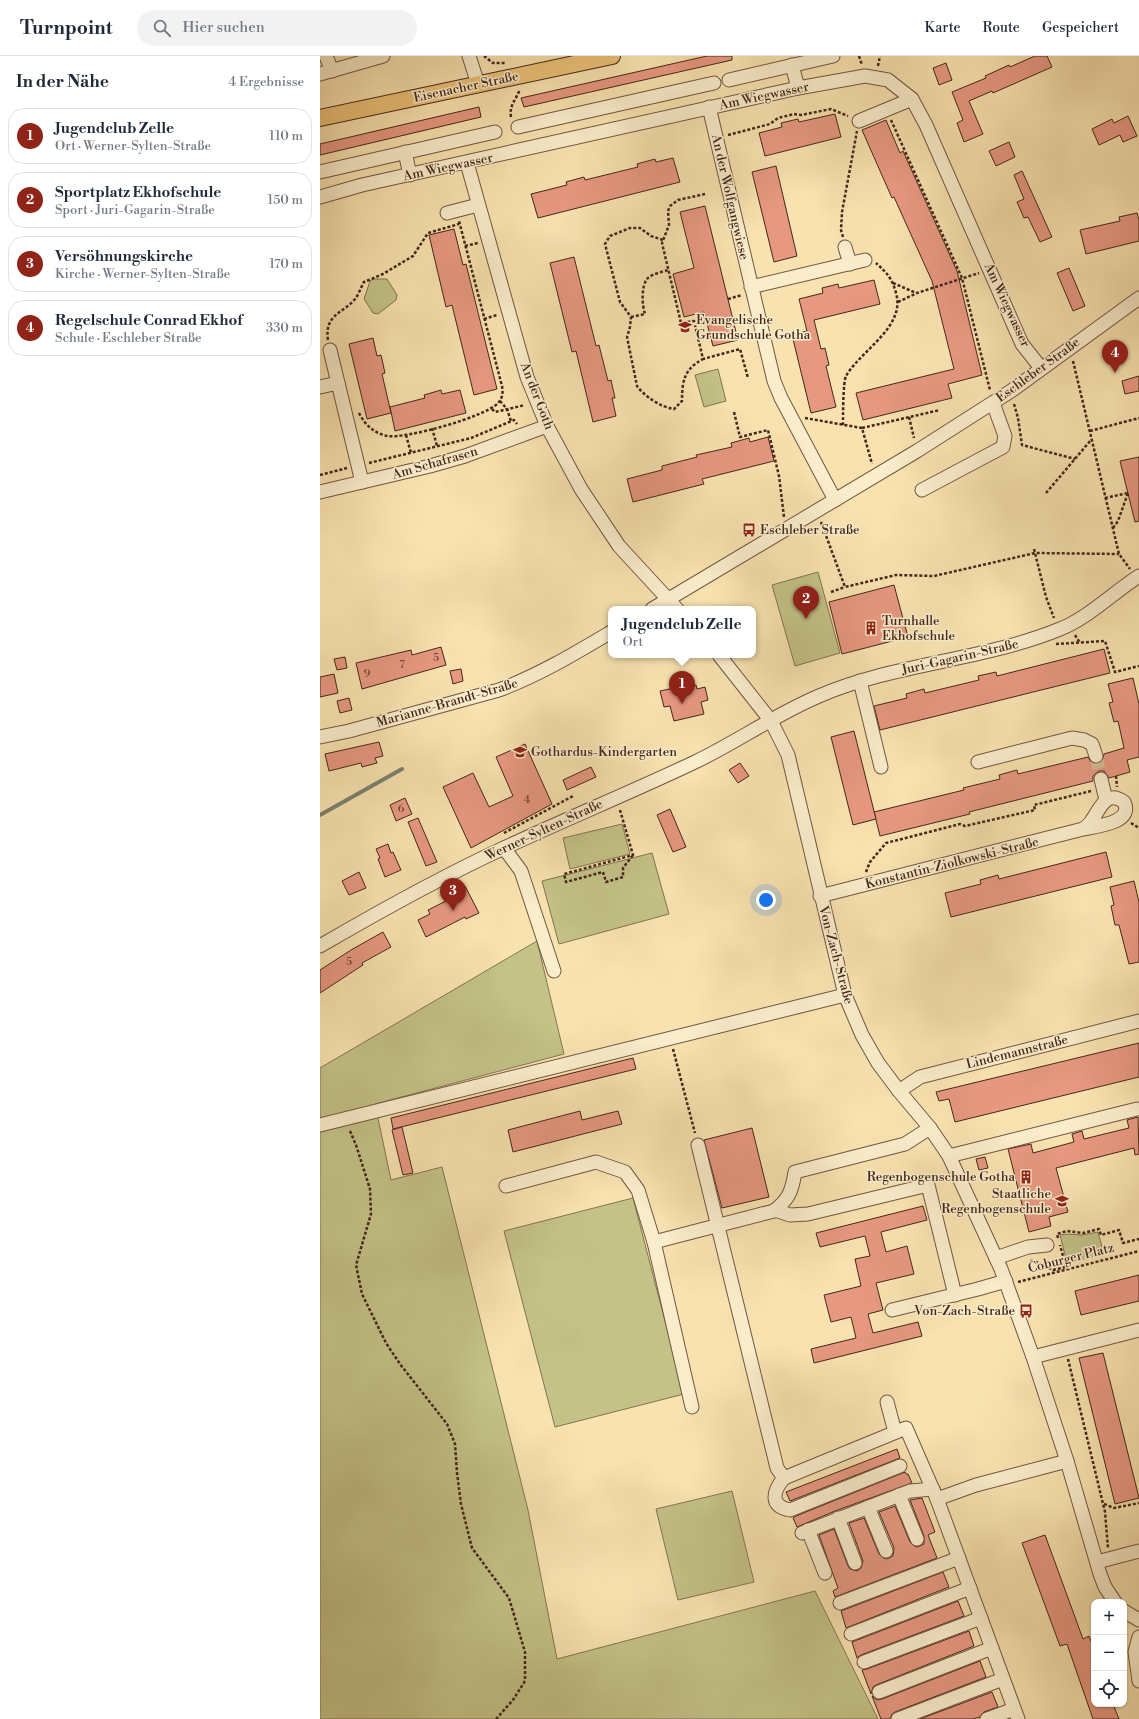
<!DOCTYPE html>
<html lang="de">
<meta charset="utf-8">
<style>
:root{--surface:#fff;--page:#f2f2f3;--text:#1f2937;--muted:#747a83;--line:#e0e1e3;--accent:#8f2418}
body{margin:0;font-family:"Libre Bodoni",serif;background:var(--page);color:var(--text)}
.controls{position:absolute;right:12px;bottom:12px;display:grid;overflow:hidden;border-radius:8px;box-shadow:0 1px 3px #0004}
.controls button{width:36px;height:36px;display:grid;place-items:center;padding:0;border:0;border-bottom:1px solid var(--line);background:var(--surface);color:var(--text);font:20px sans-serif}
.you{position:absolute;left:446px;top:844px;width:14px;height:14px;margin:-10px;border:3px solid #fff;border-radius:50%;background:#1a73e8;box-shadow:0 0 0 6px #1a73e833}
.badge{display:grid;place-items:center;width:26px;height:26px;border-radius:50%;background:var(--accent);color:#fff;font-size:13px;font-weight:700}
.pin{position:absolute;translate:-50% -33px;filter:drop-shadow(0 1px 2px #0008)}
.pin::after{content:'';position:absolute;top:21px;width:14px;height:12px;background:inherit;clip-path:polygon(0 0,100% 0,50% 100%)}
.popup{position:absolute;left:288px;top:550px;width:148px;height:52px;box-sizing:border-box;display:grid;place-content:center;border-radius:8px;background:var(--surface);filter:drop-shadow(0 1px 3px #0005);font-size:13px;white-space:nowrap;color:var(--muted)}
.popup b{font-size:15px;color:var(--text)}
.popup::after{content:'';position:absolute;left:50%;top:100%;margin-left:-8px;border:8px solid transparent;border-top-color:var(--surface)}
.list{margin:0;padding:0;list-style:none}
h2{display:flex;justify-content:space-between;align-items:center;height:52px;margin:0;padding:0 16px;font-size:17px}
h2 small{font-size:13px;font-weight:400;color:var(--muted)}
.list li{display:grid;grid-template-columns:26px 1fr auto;gap:12px;align-items:center;box-sizing:border-box;height:56px;margin:0 8px 8px;padding:0 8px;border:1px solid var(--line);border-radius:16px}
.list b{display:block;font-size:15px;white-space:nowrap}
.list p{margin:0;font-size:13px;white-space:nowrap;color:var(--muted)}
.list em{font-size:13px;font-style:normal;color:var(--muted)}
.icon{flex:none;width:22px;height:22px;fill:none;stroke:currentColor;stroke-width:2;stroke-linecap:round;stroke-linejoin:round}
.map{position:relative;flex:none;width:819px;height:1663px;overflow:hidden}
header{display:flex;align-items:center;gap:24px;box-sizing:border-box;height:56px;padding:0 20px;background:var(--surface);border-bottom:1px solid var(--line)}
header strong{font-size:19px}
nav{display:flex;gap:22px;margin-inline-start:auto;font-size:14px}
.search{width:280px;height:36px;background:var(--page);display:flex;align-items:center;gap:10px;box-sizing:border-box;padding:0 14px;border-radius:22px;color:var(--muted);font-size:15px}
main{display:flex}
aside{flex:1;background:var(--surface)}
.map>svg:first-child{display:block}
.green{fill:#c3c287;stroke:#847450}
.lines{fill:none;stroke-linecap:round;stroke-linejoin:round}
.stream{stroke:#7a8171;stroke-width:4}
.building{fill:#e79881;stroke:#45261a}
.minor-tunnel{stroke:#d4bd92;stroke-width:13;stroke-dasharray:13 6;stroke-linecap:butt}
.minor-casing{stroke:#725540;stroke-width:15}
.major-casing{stroke:#45261a;stroke-width:18}
.path{stroke:#45261a;stroke-width:2.5;stroke-dasharray:3 2;stroke-linecap:butt}
.minor{stroke:#faedcc;stroke-width:13}
.major{stroke:#ecc278;stroke-width:16}
.labels{text-anchor:middle;dominant-baseline:central;stroke-width:3;stroke-linejoin:round;paint-order:stroke}
.number-label{font-size:11px;fill:#6e4234}
.street-label{font-size:13px;fill:#45261a;stroke:#faedcc}
.poi-label{font-size:13px;fill:#45261a;stroke:#faedcc;text-anchor:start}
</style>
<header>
<strong>Turnpoint</strong>
<div class="search"><svg class="icon" aria-label="search" viewBox="0 0 24 24"><circle cx="10" cy="10" r="6"/><path d="M15 15l6 6"/></svg>Hier suchen</div>
<nav><a>Karte</a><a>Route</a><a>Gespeichert</a></nav>
</header>
<main>
<aside>
<h2>In der Nähe<small>4 Ergebnisse</small></h2>
<ul class="list">
<li><span class="badge">1</span><div><b>Jugendclub Zelle</b><p>Ort · Werner-Sylten-Straße</p></div><em>110 m</em></li>
<li><span class="badge">2</span><div><b>Sportplatz Ekhofschule</b><p>Sport · Juri-Gagarin-Straße</p></div><em>150 m</em></li>
<li><span class="badge">3</span><div><b>Versöhnungskirche</b><p>Kirche · Werner-Sylten-Straße</p></div><em>170 m</em></li>
<li><span class="badge">4</span><div><b>Regelschule Conrad Ekhof</b><p>Schule · Eschleber Straße</p></div><em>330 m</em></li>
</ul>
</aside>
<div class="map">
<svg width="819" height="1663" viewBox="0 0 819 1663">
<rect width="100%" height="100%" fill="#f8e3b0"/>
<filter id="stains"><feTurbulence type="fractalNoise" baseFrequency=".005" numOctaves="4"/><feColorMatrix values="0 0 0 0 .2 0 0 0 0 .09 0 0 0 0 .02 0 0 0 .5 -.17"/></filter>
<radialGradient id="worn" r=".72"><stop offset=".6" stop-color="#630" stop-opacity="0"/><stop offset="1" stop-color="#630" stop-opacity=".3"/></radialGradient>
<g class="green">
<polygon points="53,223 67,223 77,239 76,244 58,258 53,257 44,243 50,225"/>
<polygon points="398,313 406,345 384,351 375,319"/>
<polygon points="498,516 520,597 475,610 452,529"/>
<polygon points="302,768 310,798 250,813 243,782"/>
<polygon points="332,797 349,858 239,888 222,825"/>
<polygon points="217,885 244,998 55,1048 71,1124 122,1111 208,1454 237,1603 495,1535 558,1663 0,1663 0,1012"/>
<polygon points="313,1142 364,1338 235,1371 184,1175"/>
<polygon points="778,1176 784,1198 747,1207 740,1179 748,1178 762,1179"/>
<polygon points="412,1435 434,1526 358,1544 336,1453"/>
</g>
<g class="lines">
<polyline class="stream" points="0,759 82,713"/>
</g>
<g class="building">
<polygon points="387,0 412,0 412,4 204,51 201,42"/>
<polygon points="715,0 727,0 732,11 673,37 672,35 649,45 663,78 644,86 637,67 643,64 632,36 666,22 665,20 689,9 690,11"/>
<polygon points="626,7 632,24 619,29 613,12"/>
<polygon points="159,51 161,61 0,99 0,88"/>
<polygon points="515,58 521,81 445,100 439,77 462,71 461,67 478,63 479,66"/>
<polygon points="808,60 817,80 803,86 800,79 779,89 772,73 792,63 794,67"/>
<polygon points="566,64 580,97 583,95 637,215 662,319 628,328 632,342 543,364 536,337 634,313 612,225 574,141 572,142 542,74"/>
<polygon points="689,86 695,101 676,110 669,95"/>
<polygon points="353,102 360,126 218,162 211,138 247,129 246,126 264,121 265,124 318,111 317,108 335,103 336,106"/>
<polygon points="456,110 477,200 454,206 432,116"/>
<polygon points="702,115 732,181 720,186 708,161 704,162 697,146 704,143 694,119"/>
<polygon points="385,150 418,284 393,290 384,256 364,261 353,218 374,212 360,156"/>
<polygon points="817,157 819,164 819,185 766,198 760,174 800,165 799,161"/>
<polygon points="134,173 143,209 146,208 177,333 154,339 132,249 126,251 109,179"/>
<polygon points="254,201 276,290 279,289 288,325 291,324 295,342 292,342 296,360 273,366 256,295 252,296 230,207"/>
<polygon points="749,212 765,250 753,255 737,217"/>
<polygon points="554,224 560,248 494,264 501,293 505,292 509,309 506,310 516,351 491,357 472,279 487,275 479,243 503,237 502,232 518,228 519,232"/>
<polygon points="53,282 57,300 61,299 65,317 62,318 71,357 47,363 29,288"/>
<polygon points="819,320 819,335 805,338 802,325"/>
<polygon points="121,334 122,338 140,334 146,357 75,375 70,351 105,342 104,339"/>
<polygon points="448,381 454,405 382,423 384,428 313,446 307,423 342,414 342,410 377,401 376,399 412,391 411,387 429,382 430,386"/>
<polygon points="819,401 819,465 815,466 800,405"/>
<polygon points="574,529 588,581 522,598 509,546"/>
<polygon points="121,591 126,609 42,633 36,607 91,594 92,599"/>
<polygon points="784,593 790,617 560,674 554,650 587,642 586,638 604,633 605,637 659,624 658,620 676,616 677,620"/>
<polygon points="25,601 27,612 17,614 14,603"/>
<polygon points="141,613 143,625 133,628 130,615"/>
<polygon points="14,618 18,637 0,641 0,621"/>
<polygon points="813,622 819,648 819,701 807,704 810,716 789,722 784,715 779,715 773,720 773,725 649,756 650,758 560,780 554,756 644,734 643,732 680,723 679,719 697,714 698,718 768,701 771,706 778,708 782,705 784,698 804,692 798,665 794,666 789,647 793,646 788,628"/>
<polygon points="376,629 377,633 385,631 388,644 381,646 384,658 354,665 350,650 344,651 340,635 354,632 354,634"/>
<polygon points="29,642 32,654 20,657 17,645"/>
<polygon points="534,675 556,763 533,769 511,681"/>
<polygon points="59,686 63,700 55,702 57,707 42,711 41,707 9,715 5,698"/>
<polygon points="205,688 232,748 151,792 123,731 153,717 169,751 193,740 176,701"/>
<polygon points="420,707 429,720 418,727 409,714"/>
<polygon points="271,711 276,721 247,734 243,724"/>
<polygon points="85,742 92,758 76,765 70,749"/>
<polygon points="350,753 366,791 353,796 337,759"/>
<polygon points="98,762 117,806 106,810 88,766"/>
<polygon points="68,788 71,797 73,796 81,814 65,821 58,803 60,802 56,793"/>
<polygon points="786,796 792,821 631,861 625,837 661,828 660,824 678,819 679,823"/>
<polygon points="39,816 46,832 29,839 22,825"/>
<polygon points="814,825 819,846 819,906 809,908 799,869 795,869 791,850 794,849 790,831"/>
<polygon points="145,830 159,857 146,863 145,861 106,881 98,864 110,858 108,854 130,843 128,838"/>
<polygon points="63,876 71,891 42,907 43,909 0,937 0,914 31,894"/>
<polygon points="819,987 819,1021 635,1066 629,1043 619,1045 616,1036"/>
<polygon points="313,1002 316,1013 73,1073 71,1062"/>
<polygon points="260,1055 262,1064 298,1055 302,1068 193,1096 188,1074"/>
<polygon points="818,1061 819,1098 815,1099 814,1092 736,1112 748,1156 729,1161 731,1170 709,1176 688,1093 711,1088 713,1097 754,1086 752,1078 762,1075 764,1083 809,1072 807,1064"/>
<polygon points="82,1071 93,1117 83,1119 72,1074"/>
<polygon points="432,1072 449,1141 402,1152 384,1084"/>
<polygon points="665,1101 668,1112 659,1114 656,1103"/>
<polygon points="603,1150 607,1164 561,1176 566,1196 587,1190 594,1218 556,1227 563,1254 548,1258 553,1277 598,1266 602,1280 494,1307 491,1293 536,1282 531,1261 511,1266 504,1239 541,1230 535,1203 550,1200 545,1180 500,1191 496,1177"/>
<polygon points="819,1219 819,1245 761,1259 755,1235"/>
<polygon points="783,1297 819,1442 795,1448 759,1302"/>
<polygon points="577,1393 580,1402 470,1445 466,1436"/>
<polygon points="585,1416 586,1418 588,1418 592,1427 515,1455 477,1471 473,1462 476,1460"/>
<polygon points="602,1442 615,1476 608,1479 617,1502 515,1541 513,1535 518,1532 499,1479 514,1473 528,1510 530,1513 537,1515 541,1512 543,1505 529,1467 544,1462 559,1498 565,1503 569,1502 573,1500 574,1492 559,1456 575,1450 590,1486 596,1491 600,1490 604,1488 604,1480 590,1444"/>
<polygon points="725,1479 763,1583 769,1580 774,1593 774,1648 793,1648 799,1663 773,1663 747,1588 740,1590 702,1487"/>
<polygon points="623,1516 629,1531 526,1572 521,1555"/>
<polygon points="638,1545 644,1560 541,1599 537,1602 532,1586"/>
<polygon points="649,1575 654,1590 556,1629 553,1631 551,1638 542,1614 547,1613"/>
<polygon points="660,1605 666,1621 575,1656 572,1658 570,1663 561,1663 552,1640 557,1644 562,1643"/>
<polygon points="672,1636 678,1651 664,1656 660,1661 653,1663 600,1663"/>
</g>
<g class="lines">
<polyline class="minor-tunnel" points="776,700 781,723"/>
<g class="minor-casing">
<g id="minor">
<polyline points="6,0 12,15"/>
<polyline points="149,0 158,28"/>
<polyline points="472,9 478,32"/>
<polyline points="0,18 63,0"/>
<polyline points="409,24 513,0"/>
<polyline points="389,51 454,325 461,342 515,444"/>
<polyline points="539,65 592,43"/>
<polyline points="198,71 394,27"/>
<polyline points="85,96 90,119"/>
<polyline points="147,107 207,321 227,370 261,433 299,490 357,553"/>
<polyline points="0,116 175,76"/>
<polyline points="0,141 42,129 478,32 545,20 568,24 592,43 606,69 702,288 721,312"/>
<polyline points="127,157 158,149"/>
<polyline points="525,191 530,208"/>
<polyline points="431,231 545,204"/>
<polyline points="10,294 42,426"/>
<polyline points="0,331 18,327"/>
<polyline points="602,434 683,391 685,380 673,347"/>
<polyline points="0,436 110,410 145,400 227,370"/>
<polyline points="332,553 597,395 691,335 819,242"/>
<polyline points="399,599 451,665 468,699 525,939 542,979 558,1007 579,1035 610,1072 629,1100 681,1213 713,1301 747,1405 780,1518 785,1531 795,1546"/>
<polyline points="540,625 561,711"/>
<path d="M0,681L29,675L179,634C219,619 254,598 291,576"/>
<polyline points="658,706 752,682 764,684 772,688 776,700"/>
<polyline points="781,723 786,744"/>
<polyline points="184,792 201,815 234,915"/>
<path d="M500,840L763,773C777,770 814,767 804,746C786,733 780,753 772,764C770,768 766,771 763,773"/>
<path d="M0,890C60,855 121,821 184,792C248,762 312,736 375,706C417,686 456,658 499,640C575,607 662,605 740,573C768,562 794,536 819,520"/>
<polyline points="579,1035 600,1021 819,965"/>
<polyline points="0,1069 525,939"/>
<polyline points="378,1089 457,1412 464,1422 586,1372 617,1443 698,1663"/>
<polyline points="629,1100 817,1053"/>
<polyline points="186,1130 276,1106 305,1116 318,1134 334,1186"/>
<polyline points="455,1154 470,1159 488,1158 608,1129 635,1239"/>
<polyline points="676,1202 708,1191 727,1189"/>
<polyline points="572,1254 658,1233 686,1225"/>
<polyline points="713,1301 819,1274"/>
<polyline points="567,1346 575,1376"/>
<path d="M372,1351L334,1186L454,1155C469,1143 472,1135 475,1116L585,1088L610,1072"/>
<path d="M464,1422C453,1435 449,1450 470,1454L580,1410"/>
<polyline points="579,1439 597,1483"/>
<polyline points="617,1443 656,1429 747,1405"/>
<polyline points="548,1451 566,1495"/>
<polyline points="518,1462 535,1507"/>
<polyline points="488,1474 505,1517"/>
<polyline points="482,1477 590,1435 613,1433"/>
<polyline points="777,1506 819,1495"/>
<polyline points="520,1547 639,1502"/>
<polyline points="804,1555 819,1564"/>
<polyline points="531,1578 650,1532"/>
<polyline points="819,1581 815,1596 819,1625"/>
<polyline points="544,1606 661,1562"/>
<polyline points="559,1636 672,1592"/>
<polyline points="578,1663 683,1623"/>
<polyline points="667,1663 694,1653"/>
</g>
</g>
<g class="major-casing">
<polyline id="major" points="0,62 292,0"/>
</g>
<g class="path">
<polyline points="164,0 173,7 185,7"/>
<polyline points="539,0 542,9"/>
<polyline points="558,10 560,0"/>
<path d="M191,61C189,49 196,44 200,33"/>
<polyline points="571,64 642,222 670,334"/>
<polyline points="408,79 450,68 458,62 474,58 481,59 511,53 528,60"/>
<polyline points="385,138 358,144 350,150 348,155 349,169 342,187 361,267 374,265 383,303 420,293 428,322"/>
<polyline points="523,181 521,174 522,156 537,75"/>
<path d="M343,184L331,180L320,172H310L290,180L285,188L300,246L311,261L310,271L307,281L317,330C325,341 341,351 354,353L362,345C362,323 365,313 383,303"/>
<polyline points="145,190 158,187"/>
<polyline points="573,227 596,237"/>
<polyline points="408,243 422,239"/>
<polyline points="578,246 597,237 659,217"/>
<path d="M311,261L325,258C322,249 321,231 327,223C331,218 342,216 348,214"/>
<polyline points="164,263 177,259"/>
<path d="M8,284C4,258 24,257 35,243C39,238 41,231 44,226L63,218L93,200L108,177L139,168"/>
<polyline points="753,305 799,498 810,513"/>
<polyline points="180,345 187,353 191,365"/>
<polyline points="694,348 698,362 702,389 755,403"/>
<polyline points="172,353 175,356 205,349"/>
<polyline points="414,356 420,381 448,374 459,420 464,461"/>
<path d="M39,357C45,369 54,377 67,380C86,383 165,361 178,347C183,342 183,336 182,330L139,165"/>
<polyline points="589,361 594,382"/>
<polyline points="485,362 542,372 552,408"/>
<path d="M523,369C523,360 523,326 526,320C541,294 586,271 576,237C572,222 567,217 556,207"/>
<polyline points="112,372 117,390"/>
<polyline points="542,372 620,354"/>
<polyline points="770,375 819,362"/>
<polyline points="86,379 91,397"/>
<polyline points="49,407 151,382 194,364 197,368"/>
<polyline points="0,419 27,412"/>
<polyline points="726,437 771,384"/>
<polyline points="785,442 808,437"/>
<polyline points="501,466 525,531 576,519 614,520 715,497 799,498"/>
<polyline points="793,472 798,465 808,437"/>
<polyline points="714,493 726,541 734,562"/>
<polyline points="511,536 525,531"/>
<polyline points="755,579 760,587"/>
<polyline points="736,588 785,585 795,616 819,610"/>
<polyline points="796,720 797,731"/>
<polyline points="300,754 313,799 244,818 246,826 283,816 286,826 303,821 303,812 313,799"/>
<polyline points="811,767 819,772"/>
<polyline points="184,777 253,740"/>
<polyline points="546,816 550,806 566,787 640,768 645,770 715,754 714,749 771,735"/>
<polyline points="353,993 375,1077"/>
<polyline points="30,1075 36,1089 50,1133 51,1158 36,1209 42,1238 66,1287 80,1308 127,1368 135,1388 137,1417 141,1448 152,1492 189,1542 205,1596 205,1625 193,1644 176,1663"/>
<polyline points="738,1182 737,1178 747,1175 763,1177 779,1173 781,1179 799,1174 803,1187 819,1183"/>
<polyline points="710,1205 714,1205 733,1214 746,1211 740,1189"/>
<polyline points="698,1226 819,1195"/>
<polyline points="748,1303 785,1456 788,1492"/>
<polyline points="784,1448 794,1452 819,1447"/>
</g>
<use href="#minor" class="minor"/>
<use href="#major" class="major"/>
</g>
<defs>
<g id="school-bare" transform="scale(1.08)"><path d="M0-5L7-2L0 1L-7-2ZM-4 1L0 2.5L4 1V4Q0 6-4 4Z" fill="#8f2418" stroke="#faedcc" stroke-width="2.5" paint-order="stroke"/></g>
<g id="bus-bare" transform="scale(1.08)"><path d="M-5-6H5V4H4V6H2V4H-2V6H-4V4H-5ZM-3.5-4V0h7V-4ZM-3.5 1.2v1.5H-2V1.2ZM2 1.2v1.5H3.5V1.2Z" fill="#8f2418" stroke="#faedcc" stroke-width="2.5" paint-order="stroke"/></g>
<g id="building-bare" transform="scale(1.08)"><path d="M-4-6H4V6H1V3H-1V6H-4ZM-2.5-4.3h1.7v1.8h-1.7ZM.8-4.3h1.7v1.8H.8ZM-2.5-1h1.7V.8h-1.7ZM.8-1h1.7V.8H.8Z" fill="#8f2418" stroke="#faedcc" stroke-width="2.5" paint-order="stroke"/></g>
</defs>
<g fill-rule="evenodd">
<use href="#school-bare" x="365" y="271"/>
<use href="#bus-bare" x="429" y="474"/>
<use href="#building-bare" x="551" y="572"/>
<use href="#school-bare" x="200" y="696"/>
<use href="#building-bare" x="706" y="1121"/>
<use href="#school-bare" x="742" y="1145"/>
<use href="#bus-bare" x="706" y="1255"/>
</g>
<g class="labels">
<g class="number-label">
<text x="116" y="602">5</text>
<text x="82" y="609">7</text>
<text x="47" y="618">9</text>
<text x="207" y="744">4</text>
<text x="81" y="753">6</text>
<text x="29" y="906">5</text>
</g>
<g class="street-label">
<text transform="translate(146 31) rotate(-12)">Eisenacher Straße</text>
<text transform="translate(444 40) rotate(-12)">Am Wiegwasser</text>
<text transform="translate(128 111) rotate(-12)">Am Wiegwasser</text>
<text transform="translate(410 141) rotate(77)">An der Wolfgangwiese</text>
<text transform="translate(687 249) rotate(65)">Am Wiegwasser</text>
<text transform="translate(718 314) rotate(-36)">Eschleber Straße</text>
<text transform="translate(217 340) rotate(69)">An der Goth</text>
<text transform="translate(115 407) rotate(-16)">Am Schafrasen</text>
<text transform="translate(640 601) rotate(-13)">Juri-Gagarin-Straße</text>
<text transform="translate(127 647) rotate(-16)">Marianne-Brandt-Straße</text>
<text transform="translate(224 774) rotate(-25)">Werner-Sylten-Straße</text>
<text transform="translate(632 807) rotate(-14)">Konstantin-Ziolkowski-Straße</text>
<text transform="translate(516 899) rotate(75)">Von-Zach-Straße</text>
<text transform="translate(697 996) rotate(-14)">Lindemannstraße</text>
<text transform="translate(751 1202) rotate(-14)">Coburger Platz</text>
</g>
<g class="poi-label">
<text x="376" y="264">Evangelische<tspan x="376" dy="15">Grundschule Gotha</tspan></text>
<text x="440" y="474">Eschleber Straße</text>
<text x="562" y="565">Turnhalle<tspan x="562" dy="15">Ekhofschule</tspan></text>
<text x="211" y="696">Gothardus-Kindergarten</text>
<text x="695" y="1121" text-anchor="end">Regenbogenschule Gotha</text>
<text x="731" y="1138" text-anchor="end">Staatliche<tspan x="731" dy="15">Regenbogenschule</tspan></text>
<text x="695" y="1255" text-anchor="end">Von-Zach-Straße</text>
</g>
</g>
<rect width="100%" height="100%" filter="url(#stains)"/>
<rect width="100%" height="100%" fill="url(#worn)"/>
</svg>
<div class="controls">
<button>+</button>
<button>−</button>
<button><svg class="icon" aria-label="locate" viewBox="0 0 24 24"><circle cx="12" cy="12" r="6"/><path d="M12 2v4M12 18v4M2 12h4M18 12h4"/></svg></button>
</div>
<div class="you"></div>
<div class="pin badge" style="left:362px;top:648px">1</div>
<div class="popup"><b>Jugendclub Zelle</b>Ort</div>
<div class="pin badge" style="left:486px;top:563px">2</div>
<div class="pin badge" style="left:133px;top:855px">3</div>
<div class="pin badge" style="left:795px;top:317px">4</div>
</div>
</main>
